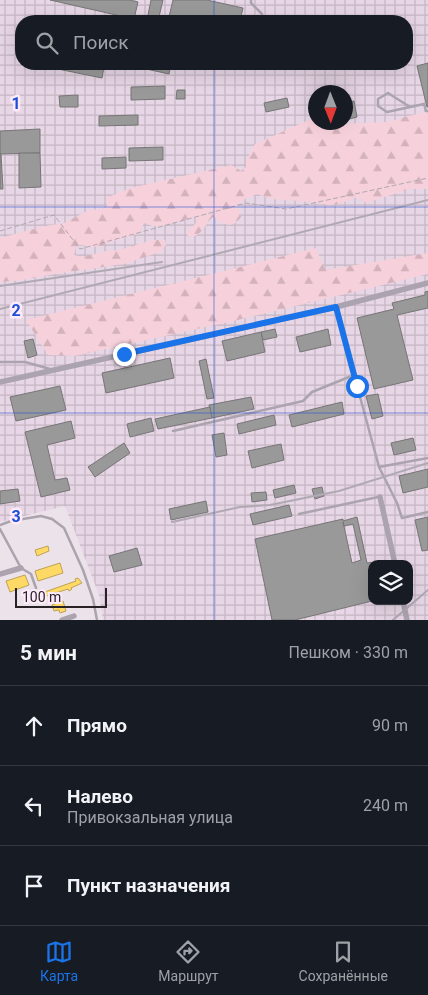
<!DOCTYPE html>
<html lang="ru">
<meta charset="utf-8">
<style>
:root{--surface:#171b24;--page:#242831;--text:#f1f3f6;--muted:#9ea1a6;--line:#363941;--accent:#1a73e8}
body{margin:0;font-family:Roboto,sans-serif;background:var(--page);color:var(--text)}
.controls{position:absolute;right:15px;bottom:15px;display:grid;overflow:hidden;border-radius:10px;box-shadow:0 5px 20px #0002}
.controls button{width:45px;height:45px;display:grid;place-items:center;padding:0;border:0;border-bottom:1px solid var(--line);background:var(--surface);color:var(--text);font:25px sans-serif}
.compass{position:absolute;left:308px;top:85px;width:45px;height:45px;border-radius:50%;background:var(--surface);box-shadow:0 5px 20px #0002;rotate:179deg}
.scale{position:absolute;left:15px;bottom:12px;width:92px;box-sizing:border-box;padding-left:5px;border:2px solid #282227;border-top:0;font-size:14px;line-height:18px;white-space:nowrap;color:#282227;-webkit-text-stroke:4px #fdebfa;paint-order:stroke}
.stop{position:absolute;width:15px;height:15px;margin:-11px;border:4px solid #1a73e8;border-radius:50%;background:#fff}
.stop.end{background:#1a73e8;border-color:#fff;box-shadow:0 1px 5px #0008}
.list{margin:0;padding:0;list-style:none}
h2{display:flex;justify-content:space-between;align-items:center;height:65px;margin:0;padding:0 20px;font-size:21px}
h2 small{font-size:16px;font-weight:400;color:var(--muted)}
.list li{display:grid;grid-template-columns:32px 1fr auto;gap:15px;align-items:center;box-sizing:border-box;height:80px;padding:0 20px;border-top:1px solid var(--line)}
.list b{display:block;font-size:19px;white-space:nowrap}
.list p{margin:0;font-size:16px;white-space:nowrap;color:var(--muted)}
.list em{font-size:16px;font-style:normal;color:var(--muted)}
.icon{flex:none;width:28px;height:28px;fill:none;stroke:currentColor;stroke-width:2;stroke-linecap:round;stroke-linejoin:round}
.map{position:relative;flex:none;width:428px;height:620px;overflow:hidden}
.search{position:absolute;background:var(--surface);box-shadow:0 5px 20px #0002;left:15px;right:15px;top:15px;height:55px;display:flex;align-items:center;gap:12px;box-sizing:border-box;padding:0 18px;border-radius:20px;color:var(--muted);font-size:19px}
.sheet{height:305px;background:var(--surface)}
nav{display:flex;justify-content:space-around;align-items:center;box-sizing:border-box;height:70px;border-top:1px solid var(--line);background:var(--surface);font-size:14px;color:var(--muted)}
nav a{display:grid;justify-items:center;gap:2px}
nav .on{color:var(--accent)}
.map>svg:first-child{display:block}
.industrial{fill:url(#industrial-grid);fill-rule:evenodd}
.forest{fill:url(#forest-firs)}
.homes{fill:#ffd966;stroke:#bea253}
.industry{fill:#999;stroke:#777577;fill-rule:evenodd}
.lines{fill:none;stroke-linecap:round;stroke-linejoin:round}
.path{stroke:#b0a7b1;stroke-width:1;stroke-dasharray:5 2.5;stroke-linecap:butt}
.service{stroke:#aba3ae;stroke-width:2.5}
.minor{stroke:#aba3ae;stroke-width:5.5}
.rail{stroke:#b0a9b3;stroke-width:2}
.route{stroke:#1a73e8;stroke-width:6}
.grid{fill:none;stroke:#1d4ed8;stroke-width:1;stroke-opacity:0.55}
.grid-label{font-size:16px;text-anchor:middle;font-weight:bold;fill:#1d4ed8;stroke:#fdebfa;stroke-width:5;stroke-linejoin:round;paint-order:stroke}
</style>
<div class="map">
<svg width="428" height="620" viewBox="0 0 428 620">
<defs>
<pattern id="industrial-grid" width="8" height="8" patternUnits="userSpaceOnUse" patternTransform="scale(1.25)"><rect width="8" height="8" fill="#e7d6e5"/><path d="M0 4h8M4 0v8" fill="none" stroke="#c6b7c4"/></pattern>
<pattern id="forest-firs" width="22" height="20" patternUnits="userSpaceOnUse" patternTransform="scale(1.25)"><rect width="22" height="20" fill="#f6d0da"/><path d="M5 1l3.5 6h-7zM16 11l3.5 6h-7z" fill="#d3b2bb"/></pattern>
</defs>
<rect width="100%" height="100%" fill="#ece2ea"/>
<path class="industrial" d="M0,0H428V620H103L99,595L65,506L0,522ZM21,21H407V64H21ZM316,92H346V122H316ZM372,564H409V601H372Z"/>
<g class="forest">
<path d="M428,111V189H410L366,203L357,197L339,204L329,205L311,202L271,199L257,194L245,199L237,204L241,217C231,230 224,224 213,217C205,223 203,237 188,237L187,232L197,222L195,217L162,226H152L144,223L142,227L141,231L138,234L110,242L102,246L93,247L80,245L76,247L74,255L83,257L106,251L120,250L152,240H165L166,245L160,252L124,264L61,273L22,280L0,282V238L45,226L64,223L89,210L102,209L107,207V203L106,198L131,188L231,165L241,171L246,167V161L255,144L309,120H315L316,122L320,123L328,127L342,124L387,122Z"/>
<polygon points="316,248 325,270 428,253 428,274 233,321 74,356 48,355 26,320"/>
</g>
<g class="homes">
<polygon points="48,546 49,551 37,556 35,550"/>
<polygon points="60,563 63,573 38,581 35,571"/>
<polygon points="25,575 29,585 10,592 6,581"/>
<polygon points="78,578 82,583 71,588 72,589 69,591 68,589 37,599 36,595 76,581 75,579"/>
<polygon points="63,601 66,611 60,613 59,610 54,611 52,605"/>
</g>
<g class="industry">
<polygon points="50,0 130,0 138,2 134,19"/>
<polygon points="151,0 163,0 158,21 147,20"/>
<polygon points="173,0 207,0 243,8 240,21 168,21"/>
<polygon points="428,63 428,107 427,107 417,66"/>
<polygon points="59,64 90,64 104,67 102,78 58,69"/>
<polygon points="143,64 171,64 169,74 142,68"/>
<polygon points="165,86 165,99 131,100 131,87"/>
<polygon points="177,90 185,90 185,99 176,99"/>
<polygon points="78,95 78,107 60,107 59,96"/>
<polygon points="287,98 289,107 266,112 264,103"/>
<polygon points="354,101 357,117 346,120 346,102"/>
<polygon points="138,115 138,125 99,126 99,116"/>
<polygon points="40,129 40,153 0,154 0,131"/>
<polygon points="163,147 163,160 129,161 129,148"/>
<polygon points="19,153 40,153 41,187 19,188"/>
<polygon points="0,154 1,154 3,189 0,189"/>
<polygon points="126,157 126,168 102,169 102,158"/>
<polygon points="428,291 428,308 397,315 413,380 374,389 357,318 394,309 392,303 425,295 425,292"/>
<polygon points="275,329 277,337 263,340 261,332"/>
<polygon points="328,329 331,345 300,352 296,337"/>
<polygon points="261,332 265,352 227,361 222,341"/>
<polygon points="33,339 37,355 28,358 24,341"/>
<polygon points="170,358 174,378 106,393 102,373"/>
<polygon points="206,359 214,398 207,399 199,361"/>
<polygon points="60,386 66,410 16,421 10,397"/>
<polygon points="378,394 383,416 372,419 366,396"/>
<polygon points="251,397 254,409 212,418 209,405"/>
<polygon points="342,402 344,414 292,427 289,415"/>
<polygon points="210,407 212,418 158,429 155,419"/>
<polygon points="274,415 276,425 239,434 237,424"/>
<polygon points="151,418 154,431 130,437 127,424"/>
<polygon points="71,421 75,438 47,445 55,480 67,478 70,490 41,497 25,432"/>
<polygon points="224,433 227,455 216,457 212,435"/>
<polygon points="413,438 416,450 394,455 391,443"/>
<polygon points="124,443 130,453 95,477 88,467"/>
<polygon points="281,444 284,460 252,468 248,451"/>
<polygon points="428,469 428,487 403,493 399,476"/>
<polygon points="294,485 296,493 275,498 273,490"/>
<polygon points="322,487 324,496 315,499 312,489"/>
<polygon points="18,489 20,501 0,504 0,491"/>
<polygon points="266,492 267,500 252,502 251,493"/>
<polygon points="206,501 208,512 171,520 169,509"/>
<polygon points="289,505 292,516 253,525 250,514"/>
<path d="M357,517L367,563L375,562V564H372V601L295,620H272L255,539L343,519V521ZM343,522L344,526L353,524L361,560L352,563Z"/>
<polygon points="428,517 428,550 422,551 415,520"/>
<polygon points="137,548 142,565 114,572 109,556"/>
</g>
<g class="lines">
<polyline class="path" points="0,231 54,215 80,249 246,203 286,209 428,178"/>
<g class="service">
<polyline points="251,0 251,3 262,14 261,21"/>
<polyline points="410,107 388,93 378,99 378,106 387,112 424,104 426,111 428,111"/>
<polyline points="336,308 379,467 428,458"/>
<polyline points="0,362 25,362 50,369"/>
<polyline points="173,431 303,401 312,392 354,375"/>
<polyline points="379,467 397,503 402,518 428,512"/>
<polyline points="299,514 378,497"/>
<polyline points="0,525 11,521 41,516 52,519 64,528 83,570 93,599 97,620"/>
<polyline points="0,529 21,568 31,574 36,588"/>
</g>
<g class="minor">
<polyline points="0,382 336,307 428,283"/>
<polyline points="380,497 395,564"/>
<polyline points="0,574 21,568"/>
<polyline points="403,601 407,620"/>
<polyline points="62,620 74,616"/>
</g>
<g class="rail">
<polyline points="0,286 162,262"/>
<polyline points="0,309 428,200"/>
<polyline points="172,522 240,507 270,505 339,491 428,463"/>
<polyline points="393,620 428,590"/>
</g>
</g>
<g class="lines">
<polyline class="route" points="124,354 336,307 357,386"/>
</g>
<path class="grid" d="M214,0V21M214,64V620M0,207H428M0,413H428"/>
<g class="grid-label">
<text x="16" y="109">1</text>
<text x="16" y="316">2</text>
<text x="16" y="522">3</text>
</g>
</svg>
<div class="controls">
<button><svg class="icon" aria-label="layers" viewBox="0 0 24 24"><path d="M12 4l9 5-9 5-9-5zM3 14l9 5 9-5"/></svg></button>
</div>
<svg class="compass" viewBox="-18 -18 36 36"><path d="M0-13l5 13h-10z" fill="#e53935"/><path d="M0 13l5-13h-10z" fill="#9ea1a6"/></svg>
<div class="scale">100 m</div>
<div class="stop" style="left:357px;top:386px"></div>
<div class="stop end" style="left:124px;top:354px"></div>
<div class="search"><svg class="icon" aria-label="search" viewBox="0 0 24 24"><circle cx="10" cy="10" r="6"/><path d="M15 15l6 6"/></svg>Поиск</div>
</div>
<section class="sheet">
<h2>5 мин<small>Пешком · 330 m</small></h2>
<ul class="list">
<li><svg class="icon" aria-label="ahead" viewBox="0 0 24 24"><path d="M12 20V5M6 11l6-6 6 6"/></svg><div><b>Прямо</b></div><em>90 m</em></li>
<li><svg class="icon" aria-label="left" viewBox="0 0 24 24"><path d="M17 20v-9H6M10 6l-5 5 5 5"/></svg><div><b>Налево</b><p>Привокзальная улица</p></div><em>240 m</em></li>
<li><svg class="icon" aria-label="arrive" viewBox="0 0 24 24"><path d="M6 21V4h12l-3 4 3 4H6"/></svg><div><b>Пункт назначения</b></div></li>
</ul>
</section>
<nav>
<a class="on"><svg class="icon" aria-label="map" viewBox="0 0 24 24"><path d="M3 6l6-2 6 2 6-2v14l-6 2-6-2-6 2zM9 4v14M15 6v14"/></svg>Карта</a>
<a><svg class="icon" aria-label="directions" viewBox="0 0 24 24"><path d="M12 3l9 9-9 9-9-9zM9 14v-3h6M13 9l2 2-2 2"/></svg>Маршрут</a>
<a><svg class="icon" aria-label="saved" viewBox="0 0 24 24"><path d="M7 4h10v16l-5-4-5 4z"/></svg>Сохранённые</a>
</nav>
